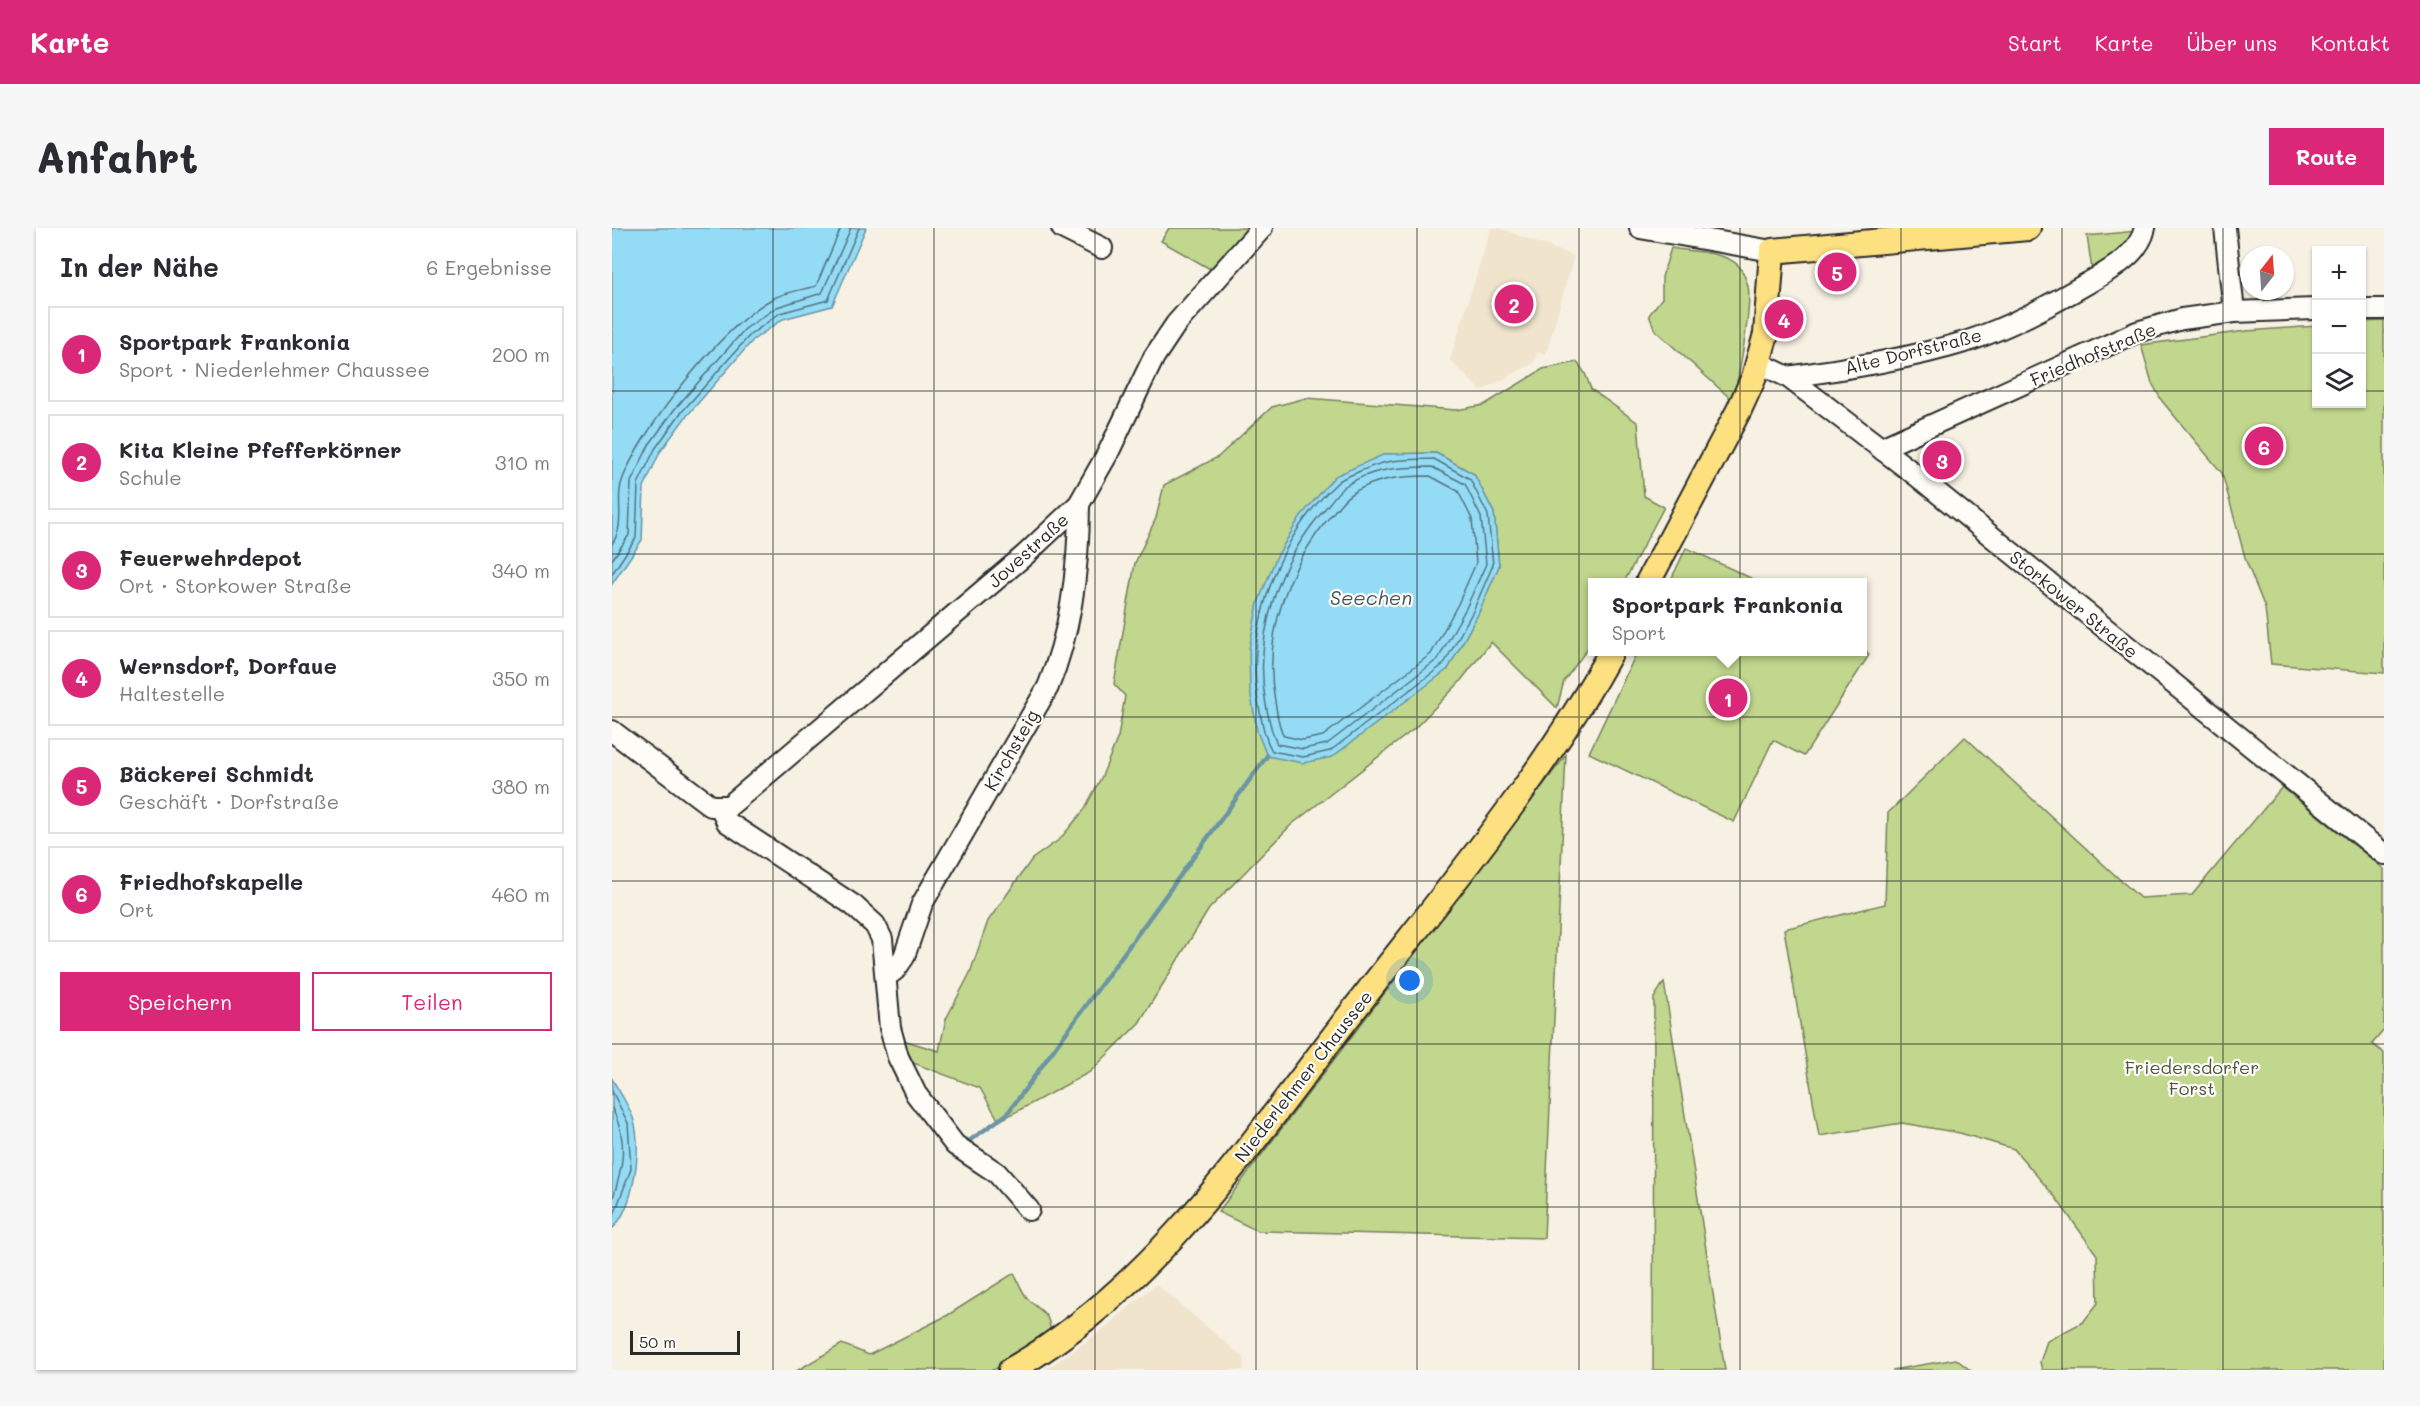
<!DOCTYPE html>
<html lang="de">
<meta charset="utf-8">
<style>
:root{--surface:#fff;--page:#f7f7f7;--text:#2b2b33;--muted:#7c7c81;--line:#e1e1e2;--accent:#db2777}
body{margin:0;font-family:Mali,sans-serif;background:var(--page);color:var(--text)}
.controls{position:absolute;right:18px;top:18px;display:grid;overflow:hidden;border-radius:0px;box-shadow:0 2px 4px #0004}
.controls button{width:54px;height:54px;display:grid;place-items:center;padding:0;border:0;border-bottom:2px solid var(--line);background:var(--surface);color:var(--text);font:30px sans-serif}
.compass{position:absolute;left:1628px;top:18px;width:54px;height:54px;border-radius:50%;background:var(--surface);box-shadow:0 2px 4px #0004;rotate:17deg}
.scale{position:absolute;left:18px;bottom:15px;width:110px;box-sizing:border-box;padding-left:6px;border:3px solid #2b2b2b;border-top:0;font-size:16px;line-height:21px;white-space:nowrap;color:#2b2b2b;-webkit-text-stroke:4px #fdfcf7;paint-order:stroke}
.you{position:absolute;left:798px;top:753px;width:21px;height:21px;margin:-15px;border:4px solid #fff;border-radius:50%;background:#1a73e8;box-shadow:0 0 0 9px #1a73e833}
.badge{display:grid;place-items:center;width:39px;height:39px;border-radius:50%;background:var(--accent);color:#fff;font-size:20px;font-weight:700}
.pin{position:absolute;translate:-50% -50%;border:3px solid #fff;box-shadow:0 2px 6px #0006}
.popup{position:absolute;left:976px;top:350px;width:279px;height:78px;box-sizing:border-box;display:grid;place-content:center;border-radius:0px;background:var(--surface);filter:drop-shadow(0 2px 4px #0005);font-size:20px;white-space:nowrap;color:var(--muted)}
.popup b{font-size:22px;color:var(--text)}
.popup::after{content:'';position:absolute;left:50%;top:100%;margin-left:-12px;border:12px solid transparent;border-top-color:var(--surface)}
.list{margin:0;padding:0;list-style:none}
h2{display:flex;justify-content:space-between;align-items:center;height:78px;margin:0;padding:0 24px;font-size:26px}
h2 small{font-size:20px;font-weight:400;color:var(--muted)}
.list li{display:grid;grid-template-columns:39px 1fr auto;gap:18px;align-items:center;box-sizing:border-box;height:96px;margin:0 12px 12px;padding:0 12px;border:2px solid var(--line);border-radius:0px}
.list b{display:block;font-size:22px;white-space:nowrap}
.list p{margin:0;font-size:20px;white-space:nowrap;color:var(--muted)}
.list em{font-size:20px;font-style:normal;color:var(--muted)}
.actions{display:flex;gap:12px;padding:18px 24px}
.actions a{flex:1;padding:14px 0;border:2px solid var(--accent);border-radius:0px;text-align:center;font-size:21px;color:var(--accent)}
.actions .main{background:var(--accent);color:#fff}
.icon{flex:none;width:33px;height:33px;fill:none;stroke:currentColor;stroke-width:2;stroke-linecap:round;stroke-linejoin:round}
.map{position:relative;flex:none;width:1772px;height:1142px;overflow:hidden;border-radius:0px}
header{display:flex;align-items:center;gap:36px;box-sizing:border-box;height:84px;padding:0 30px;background:var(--accent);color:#fff}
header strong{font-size:28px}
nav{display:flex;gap:33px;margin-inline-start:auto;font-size:21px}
.intro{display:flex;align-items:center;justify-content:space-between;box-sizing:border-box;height:144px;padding:0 36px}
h1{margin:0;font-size:42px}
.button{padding:15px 27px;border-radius:0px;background:var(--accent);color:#fff;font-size:21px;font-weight:700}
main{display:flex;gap:36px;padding:0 36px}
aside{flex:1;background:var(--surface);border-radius:0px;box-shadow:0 2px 4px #0004}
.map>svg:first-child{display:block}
.built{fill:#f0e4cd}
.green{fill:#c1d78d;stroke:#76815c;stroke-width:1.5;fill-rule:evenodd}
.water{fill:#94dcf6;stroke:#6a95a5;stroke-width:1.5}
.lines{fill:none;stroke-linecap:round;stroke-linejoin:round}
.shore{stroke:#55727c;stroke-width:1.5}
.stream{stroke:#6a95a5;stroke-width:4.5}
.minor-casing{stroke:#2b2b2b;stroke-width:24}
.major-casing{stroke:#2b2b2b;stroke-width:28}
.minor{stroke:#fdfcf7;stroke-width:20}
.major{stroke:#fde080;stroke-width:24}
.grid{fill:none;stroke:#2b2b2b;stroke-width:1.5;stroke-opacity:0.55}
.labels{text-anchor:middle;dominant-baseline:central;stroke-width:4.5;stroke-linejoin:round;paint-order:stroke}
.street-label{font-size:18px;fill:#2b2b2b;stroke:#fdfcf7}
.park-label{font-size:18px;fill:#505644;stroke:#fdfcf7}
.water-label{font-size:20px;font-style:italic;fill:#45575e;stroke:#fdfcf7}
</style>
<header>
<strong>Karte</strong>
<nav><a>Start</a><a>Karte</a><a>Über uns</a><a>Kontakt</a></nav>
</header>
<div class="intro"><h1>Anfahrt</h1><a class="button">Route</a></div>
<main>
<aside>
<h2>In der Nähe<small>6 Ergebnisse</small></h2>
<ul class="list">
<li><span class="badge">1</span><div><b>Sportpark Frankonia</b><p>Sport · Niederlehmer Chaussee</p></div><em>200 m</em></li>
<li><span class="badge">2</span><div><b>Kita Kleine Pfefferkörner</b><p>Schule</p></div><em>310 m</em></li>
<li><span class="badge">3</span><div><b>Feuerwehrdepot</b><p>Ort · Storkower Straße</p></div><em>340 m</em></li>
<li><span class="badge">4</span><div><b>Wernsdorf, Dorfaue</b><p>Haltestelle</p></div><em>350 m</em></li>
<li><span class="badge">5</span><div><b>Bäckerei Schmidt</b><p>Geschäft · Dorfstraße</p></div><em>380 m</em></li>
<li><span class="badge">6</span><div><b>Friedhofskapelle</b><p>Ort</p></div><em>460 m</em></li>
</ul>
<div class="actions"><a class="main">Speichern</a><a>Teilen</a></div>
</aside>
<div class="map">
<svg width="1772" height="1142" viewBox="0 0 1772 1142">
<rect width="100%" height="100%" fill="#f7f1e4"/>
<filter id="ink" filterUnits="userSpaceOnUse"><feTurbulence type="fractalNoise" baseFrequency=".0167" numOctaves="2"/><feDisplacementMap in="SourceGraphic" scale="12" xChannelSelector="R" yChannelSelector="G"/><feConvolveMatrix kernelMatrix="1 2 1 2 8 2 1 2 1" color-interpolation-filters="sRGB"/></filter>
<g filter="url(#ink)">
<g class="built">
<polygon points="879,0 887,0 962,28 934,126 925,125 922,135 869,163 838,132"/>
<polygon points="544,1056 632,1130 632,1142 433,1142 492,1101"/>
</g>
<g class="green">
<polygon points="557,0 640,0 600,42 549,13"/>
<polygon points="1525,3 1526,6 1481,48 1475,8"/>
<path d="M1059,20C1079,24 1111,23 1126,37C1131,43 1134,51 1136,58C1140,79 1127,151 1120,172L1043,102L1037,87L1050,70V49Z"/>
<polygon points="1772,93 1772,445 1659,436 1653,380 1634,333 1610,245 1550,173 1540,155 1529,117 1634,103 1704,98 1704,176 1750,176 1750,94"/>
<path d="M965,134L973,145L979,161L1026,195L1032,268L1052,279L1012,354H981V413L952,453L945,480L879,414L847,455L802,501L679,597L597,681L527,795L478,844L387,893L368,860L296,833L288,811L327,823L334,791L358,745L376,693L420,631L448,611L472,582L490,548L506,509L513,468L502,456L523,335L544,290L552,257L606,229L660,179L694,170L844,182L872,177L931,141ZM824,225L862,246L882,285L887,338L866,386L836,441L773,226Z"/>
<polygon points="1074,320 1075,320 1147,354 1058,354"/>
<polygon points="1251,418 1257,427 1192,528 1161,512 1122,594 977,525 1025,424 1251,424"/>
<polygon points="1353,509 1528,670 1580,667 1670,559 1772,641 1772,802 1760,816 1772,825 1772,1142 1430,1142 1428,1134 1435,1113 1471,1094 1486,1075 1485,1027 1444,970 1402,921 1348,905 1290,895 1207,908 1172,701 1273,676 1276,585"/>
<polygon points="954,527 932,1010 646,1003 606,984"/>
<polygon points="1052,754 1113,1142 1041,1142 1042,770"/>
<path d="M402,1045C406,1053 410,1064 416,1071C427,1083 439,1084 438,1105L412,1128L381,1142H186L230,1116L257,1127L336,1087Z"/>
<polygon points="1344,1131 1358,1142 1280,1142"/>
</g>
<g class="water">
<polygon points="0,0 254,0 220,78 171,91 141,112 73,190 48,224 32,259 30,312 0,356"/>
<polygon points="824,225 862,246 882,285 887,338 866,386 836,441 720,529 691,535 655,528 645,503 638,462 637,421 646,375 664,330 688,289 723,248 773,226"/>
<path d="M0,851C7,863 18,879 22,893C30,922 22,980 0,1001Z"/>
</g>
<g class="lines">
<g class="shore">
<path d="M822,231L858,251L876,287L881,337L861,383L832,436L718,523L691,529L660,523C652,509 650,494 647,479C632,400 666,308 726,254C731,249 740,247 746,244C778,230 789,232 822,231Z"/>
<path d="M820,239L853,256L869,289L874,336L854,380L826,431L715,516L691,521L665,516C659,504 657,491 654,477C641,408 666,335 712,282C718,275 725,264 733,258C760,240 789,239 820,239Z"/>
<path d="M818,248L846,263L860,291L864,335L846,376L819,426L711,508L691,512L672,508C666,498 665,485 663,473C650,406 677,337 720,286C726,280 732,270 739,266C764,250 789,248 818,248Z"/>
<path d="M0,316C15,294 2,272 11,250C31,199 112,96 160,71C173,64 190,62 204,58L229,0"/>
<polyline points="0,332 17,307 19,254 37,217 62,182 133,101 165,79 210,65 239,0"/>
<polyline points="0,346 24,310 26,256 43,221 68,186 138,107 168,85 216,72 247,0"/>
<polyline points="0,863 16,895 19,941 0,992"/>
<path d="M0,880C17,913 11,940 0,973"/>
</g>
<polyline class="stream" points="354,915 395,886 655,528"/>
<g class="minor-casing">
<g id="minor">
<polyline points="450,0 490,20"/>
<polyline points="1028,0 1160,23"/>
<polyline points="1613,0 1622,84"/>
<polyline points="1750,81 1772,81"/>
<polyline points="1147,135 1176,149 1305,248 1772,626"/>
<path d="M1176,149C1236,140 1298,131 1356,113C1398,99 1438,77 1476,55C1498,42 1527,27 1533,0"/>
<polyline points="1272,223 1276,217 1525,104 1570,91 1622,84 1704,81"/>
<polyline points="0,503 99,578 117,578 129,568 413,327 467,276 496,225 542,129 564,96 650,0"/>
<polyline points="109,580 115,594 241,677 263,697 270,711 278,800 286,829 304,866 343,917 385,945 417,982"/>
<path d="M275,748L283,742L292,729L310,676L436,459C460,401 467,339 467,276"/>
</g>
</g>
<g class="major-casing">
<g id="major">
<polyline points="1036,354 1127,182 1142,149 1154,106 1160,23 1416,0"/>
<path d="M399,1142C550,1055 646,904 751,770C838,658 931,548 999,424"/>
</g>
</g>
<use href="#minor" class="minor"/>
<use href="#major" class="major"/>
</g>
</g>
<path class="grid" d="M161,0V1142M322,0V1142M483,0V1142M644,0V1142M805,0V1142M967,0V1142M1128,0V1142M1289,0V1142M1450,0V1142M1611,0V1142M0,163H1704M1750,163H1772M0,326H1772M0,489H1772M0,653H1772M0,816H1772M0,979H1772"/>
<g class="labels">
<g class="street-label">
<text transform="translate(1301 123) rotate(-14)">Alte Dorfstraße</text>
<text transform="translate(1481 126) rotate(-23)">Friedhofstraße</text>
<text transform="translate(416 322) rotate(-42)">Jovestraße</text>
<text transform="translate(1462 376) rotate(39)">Storkower Straße</text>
<text transform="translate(399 522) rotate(-60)">Kirchsteig</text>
<text transform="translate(691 848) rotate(-52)">Niederlehmer Chaussee</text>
</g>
<g class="park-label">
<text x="1580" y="839">Friedersdorfer<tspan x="1580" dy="21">Forst</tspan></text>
</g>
<g class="water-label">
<text x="759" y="369">Seechen</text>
</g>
</g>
</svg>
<div class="controls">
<button>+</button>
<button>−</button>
<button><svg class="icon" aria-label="layers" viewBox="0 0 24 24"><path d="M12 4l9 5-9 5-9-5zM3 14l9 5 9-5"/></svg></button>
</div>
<svg class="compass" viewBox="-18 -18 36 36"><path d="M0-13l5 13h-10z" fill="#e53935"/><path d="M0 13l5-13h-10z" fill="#7c7c81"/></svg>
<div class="scale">50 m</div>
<div class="you"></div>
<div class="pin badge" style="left:1116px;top:470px">1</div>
<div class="popup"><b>Sportpark Frankonia</b>Sport</div>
<div class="pin badge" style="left:902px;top:76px">2</div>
<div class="pin badge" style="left:1330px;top:232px">3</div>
<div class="pin badge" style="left:1172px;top:91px">4</div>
<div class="pin badge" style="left:1225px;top:44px">5</div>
<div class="pin badge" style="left:1652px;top:218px">6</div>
</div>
</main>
